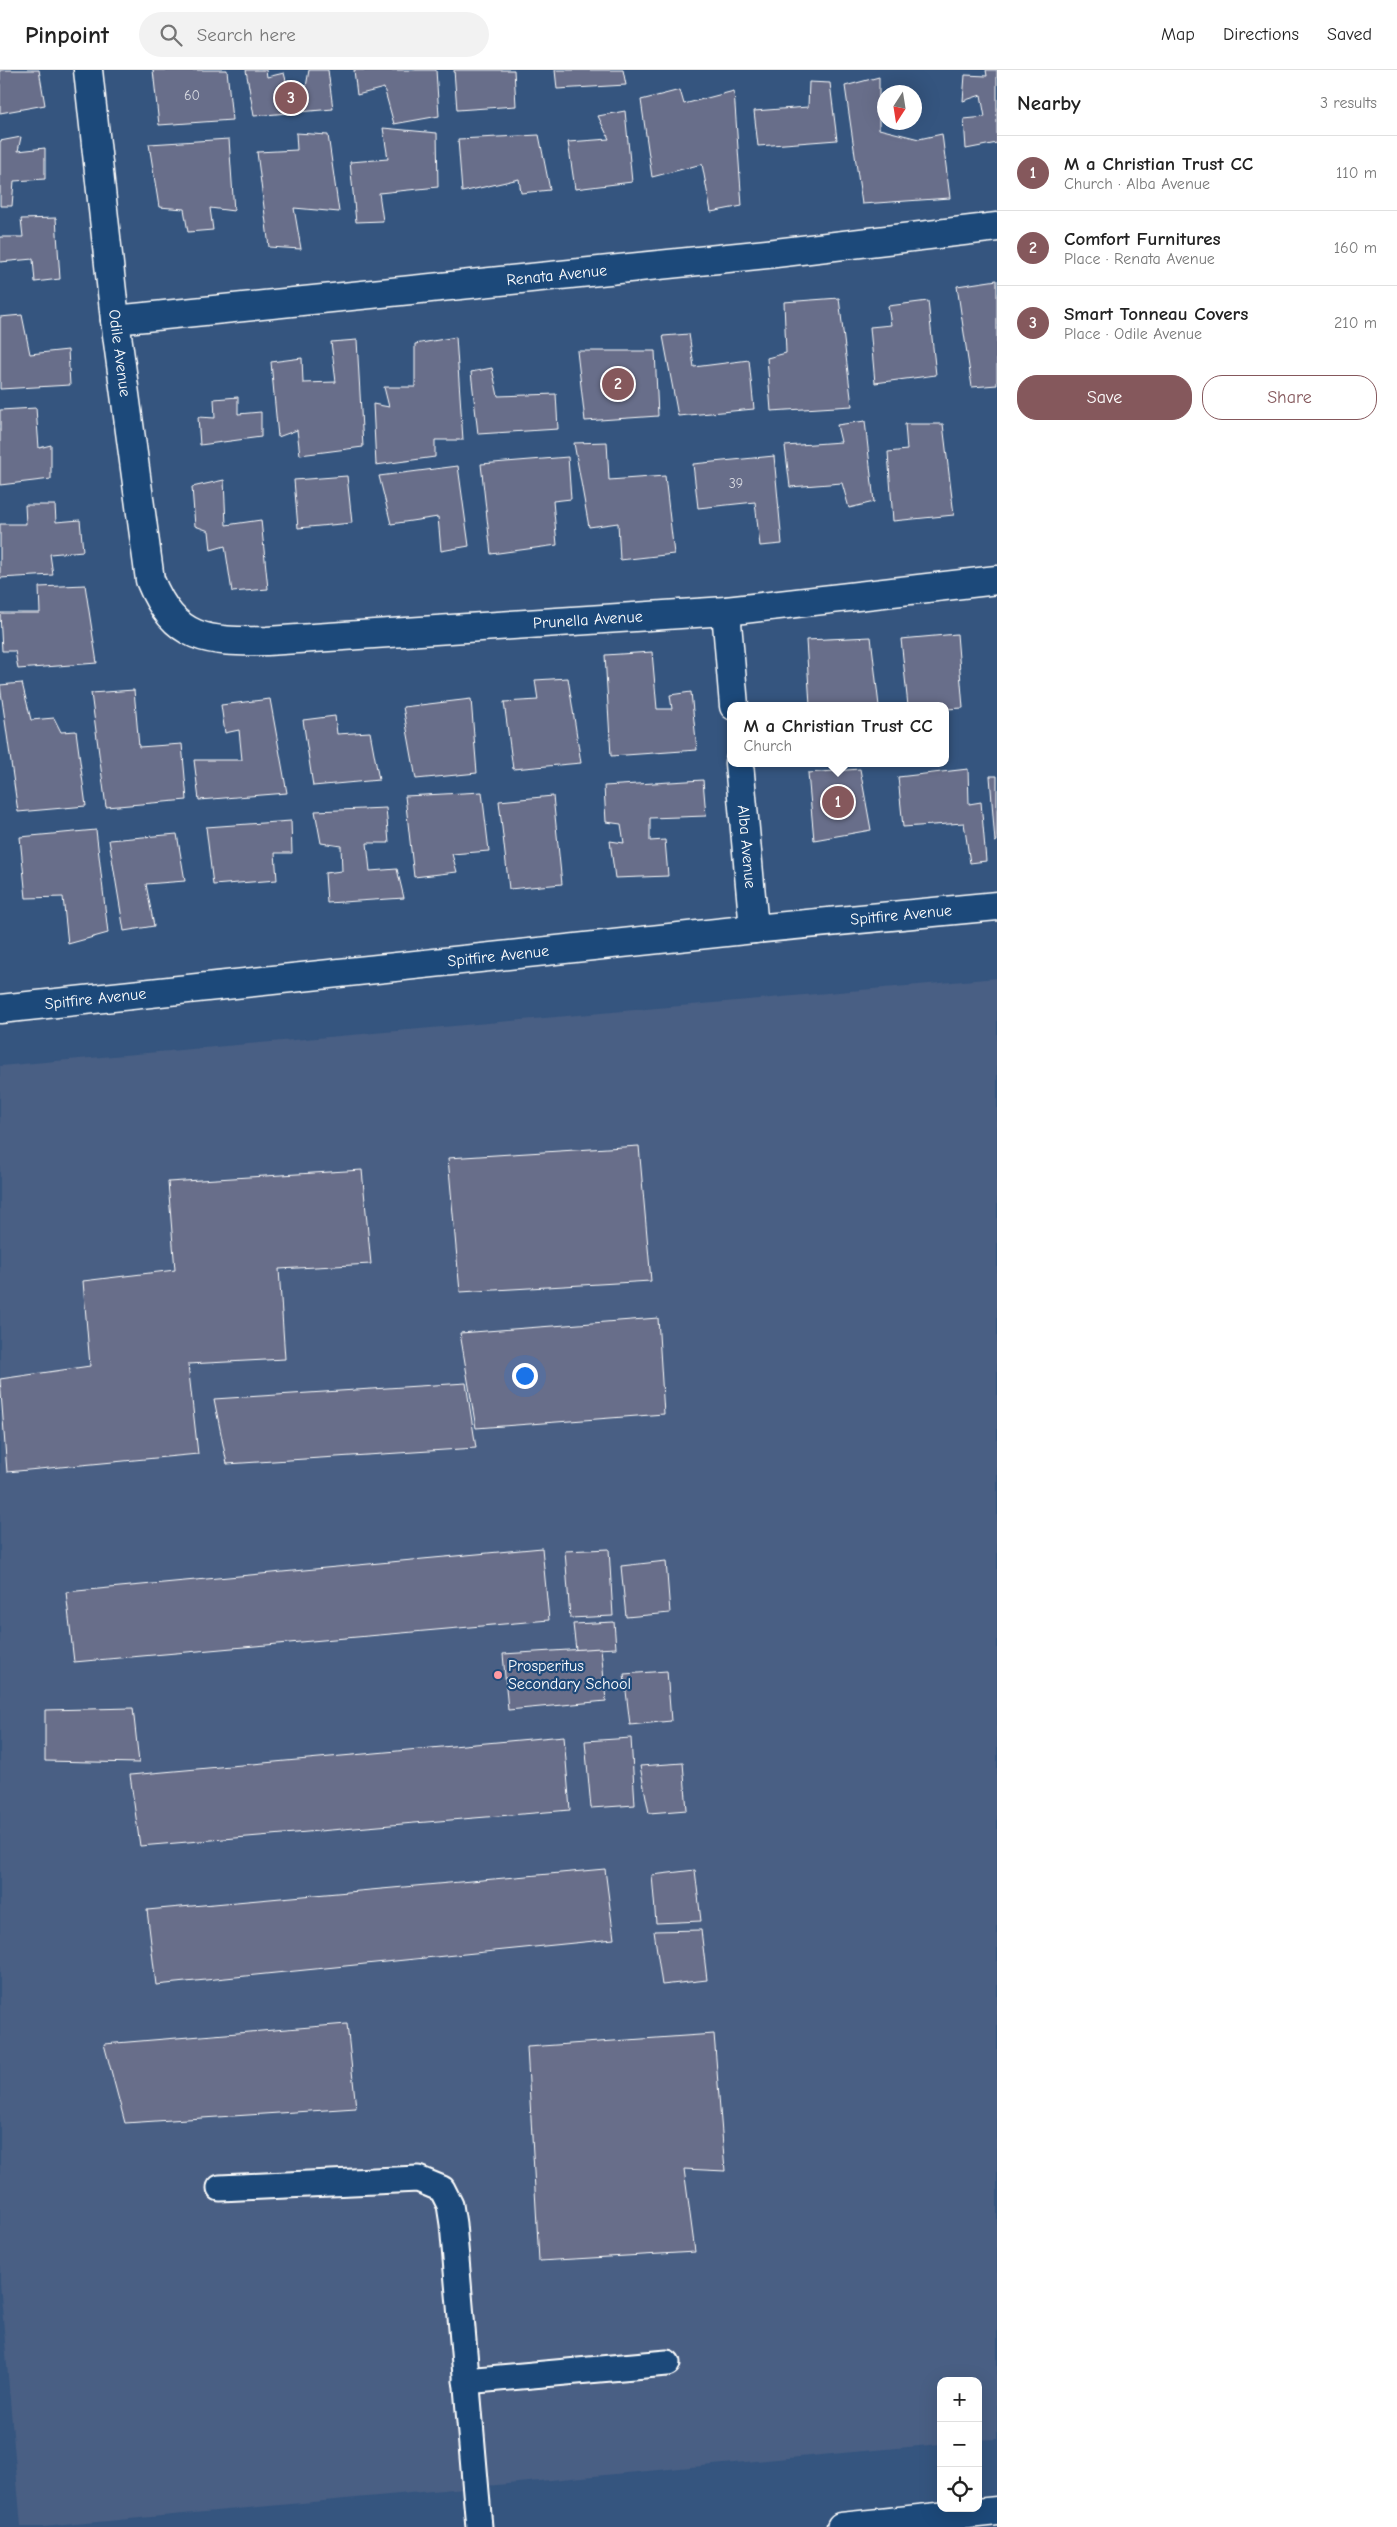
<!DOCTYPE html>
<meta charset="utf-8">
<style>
:root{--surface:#fff;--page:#f2f2f2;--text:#222;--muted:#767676;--line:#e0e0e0;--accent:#85585c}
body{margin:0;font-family:"Comic Neue",sans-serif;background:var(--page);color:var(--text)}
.controls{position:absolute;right:15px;bottom:15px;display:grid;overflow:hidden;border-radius:10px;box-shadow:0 5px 20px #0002}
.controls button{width:45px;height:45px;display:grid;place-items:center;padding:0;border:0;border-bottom:1px solid var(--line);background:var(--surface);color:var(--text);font:25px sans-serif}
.compass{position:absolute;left:877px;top:15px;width:45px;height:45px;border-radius:50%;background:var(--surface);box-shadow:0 5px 20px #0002;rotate:192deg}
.you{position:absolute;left:524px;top:1305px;width:18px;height:18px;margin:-12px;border:4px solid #fff;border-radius:50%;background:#1a73e8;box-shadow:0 0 0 8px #1a73e833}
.badge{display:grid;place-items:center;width:32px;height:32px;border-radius:50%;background:var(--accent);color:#fff;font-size:16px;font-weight:700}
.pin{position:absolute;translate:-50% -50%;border:2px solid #fff;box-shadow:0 1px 5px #0006}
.popup{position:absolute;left:727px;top:632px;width:222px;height:65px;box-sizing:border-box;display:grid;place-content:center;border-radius:10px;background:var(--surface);filter:drop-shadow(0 1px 4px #0005);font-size:16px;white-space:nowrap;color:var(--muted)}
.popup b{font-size:19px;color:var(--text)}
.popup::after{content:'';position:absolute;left:50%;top:100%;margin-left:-10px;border:10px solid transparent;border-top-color:var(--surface)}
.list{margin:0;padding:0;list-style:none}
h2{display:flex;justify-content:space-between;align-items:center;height:65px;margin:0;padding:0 20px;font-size:21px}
h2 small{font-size:16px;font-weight:400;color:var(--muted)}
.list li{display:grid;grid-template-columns:32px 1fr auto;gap:15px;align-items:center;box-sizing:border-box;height:75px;padding:0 20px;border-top:1px solid var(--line)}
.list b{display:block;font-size:19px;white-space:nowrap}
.list p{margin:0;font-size:16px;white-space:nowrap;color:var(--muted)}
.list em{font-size:16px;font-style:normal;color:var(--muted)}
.actions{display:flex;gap:10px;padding:15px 20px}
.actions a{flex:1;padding:11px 0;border:1px solid var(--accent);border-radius:20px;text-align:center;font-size:18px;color:var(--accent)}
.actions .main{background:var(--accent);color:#fff}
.icon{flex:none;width:28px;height:28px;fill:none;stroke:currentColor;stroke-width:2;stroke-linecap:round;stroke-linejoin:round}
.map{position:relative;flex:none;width:997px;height:2457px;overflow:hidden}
header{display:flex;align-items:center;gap:30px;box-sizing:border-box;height:70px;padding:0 25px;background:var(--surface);border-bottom:1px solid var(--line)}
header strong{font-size:24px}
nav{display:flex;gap:28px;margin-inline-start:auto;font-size:18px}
.search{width:350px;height:45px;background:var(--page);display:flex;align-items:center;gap:12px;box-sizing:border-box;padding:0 18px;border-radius:28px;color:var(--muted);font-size:19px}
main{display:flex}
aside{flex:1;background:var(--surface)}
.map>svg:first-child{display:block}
.built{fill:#485f84}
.building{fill:#676e8a;stroke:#fff}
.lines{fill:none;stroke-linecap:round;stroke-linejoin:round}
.lane-casing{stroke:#fff;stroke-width:29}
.street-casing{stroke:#fff;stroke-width:31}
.lane{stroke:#1f4a7a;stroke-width:25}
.street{stroke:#1f4a7a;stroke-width:28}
.poi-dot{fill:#ff9aa2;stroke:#1f4a7a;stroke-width:2}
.labels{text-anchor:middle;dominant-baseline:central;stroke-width:4.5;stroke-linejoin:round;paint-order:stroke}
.number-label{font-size:14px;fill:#d9dbe2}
.street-label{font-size:16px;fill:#fff;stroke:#1f4a7a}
.poi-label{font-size:16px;fill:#fff;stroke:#1f4a7a;text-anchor:start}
</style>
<header>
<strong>Pinpoint</strong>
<div class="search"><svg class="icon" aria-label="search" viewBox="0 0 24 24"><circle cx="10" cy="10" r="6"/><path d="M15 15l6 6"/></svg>Search here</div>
<nav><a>Map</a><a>Directions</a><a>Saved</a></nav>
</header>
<main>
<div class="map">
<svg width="997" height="2457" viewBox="0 0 997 2457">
<rect width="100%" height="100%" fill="#35557f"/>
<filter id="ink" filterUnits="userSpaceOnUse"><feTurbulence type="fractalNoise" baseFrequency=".02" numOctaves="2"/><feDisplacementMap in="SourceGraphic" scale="10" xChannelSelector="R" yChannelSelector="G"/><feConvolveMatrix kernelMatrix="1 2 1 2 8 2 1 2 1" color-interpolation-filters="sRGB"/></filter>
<g filter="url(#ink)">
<polygon class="built" points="997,908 997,2369 978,2370 978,2311 941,2311 941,2374 43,2457 21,2457 0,2214 0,996"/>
<g class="building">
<polygon points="0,0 39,0 45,35 0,43"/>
<polygon points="153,0 227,0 232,50 159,55"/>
<polygon points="246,0 266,0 267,7 284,3 288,18 306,17 309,0 328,0 333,39 254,46"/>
<polygon points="354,0 436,0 439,46 394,54 384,18 357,25"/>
<polygon points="454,0 514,0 516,36 457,40"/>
<polygon points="555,0 623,0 626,15 557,19"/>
<polygon points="986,0 997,0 997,73 966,79 964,49 985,47 981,25 963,31 965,5 987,6"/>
<polygon points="879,7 879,59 919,69 942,64 950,128 862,134 845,16"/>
<polygon points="809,12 830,13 837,70 758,76 754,41 808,37"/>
<polygon points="680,20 684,34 734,21 742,136 711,142 702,94 652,107 641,30"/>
<polygon points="625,41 632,112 575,119 568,72 609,69 598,46"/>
<polygon points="383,58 437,63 438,117 379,123 383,151 356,152 350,92 388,89"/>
<polygon points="296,63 328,65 339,142 294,138 301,179 269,177 257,82 297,80"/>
<polygon points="539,65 550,120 521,123 519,109 462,122 458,69"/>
<polygon points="21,67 18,81 45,78 45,109 14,111 12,136 0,136 0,71"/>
<polygon points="229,69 234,141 210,138 213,160 188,162 184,139 159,137 149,74"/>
<polygon points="56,148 60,209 35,212 33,189 0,192 0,167 23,167 21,149"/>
<polygon points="997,210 997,315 972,317 957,216"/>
<polygon points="839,228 852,336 771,341 767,288 786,283 784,232"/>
<polygon points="928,231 936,305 875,313 870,257 891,255 888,236"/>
<polygon points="22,245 30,284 68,280 70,315 0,319 0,247"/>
<polygon points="689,264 694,297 749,290 754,339 678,346 663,266"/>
<polygon points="456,267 463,370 435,370 435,387 376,395 373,334 389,337 384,317 415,317 415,274"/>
<polygon points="357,270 363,377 300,385 297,360 278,367 271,292 302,288 303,313 336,312 331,272"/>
<polygon points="577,281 655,281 658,346 585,351"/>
<polygon points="492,298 498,326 556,324 558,359 478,364 471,302"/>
<polygon points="238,327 238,344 261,342 261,367 200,375 198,347 215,348 214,329"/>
<polygon points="36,338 39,378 51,375 51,409 0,415 0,340"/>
<polygon points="865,351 874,432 849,438 842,413 790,417 785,376 841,372 837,355"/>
<polygon points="905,354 943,354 954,445 893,451 888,382 907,380"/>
<polygon points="607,372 609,410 665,406 674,484 620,490 618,453 589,457 574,373"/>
<polygon points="774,386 782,474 760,476 755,432 698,438 693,394"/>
<polygon points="568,387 571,429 553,431 557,475 491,484 481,394"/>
<polygon points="458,396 469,476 441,481 438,447 391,454 379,406"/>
<polygon points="347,406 352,453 298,458 294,410"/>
<polygon points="224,410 226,455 261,450 268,519 232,522 225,476 211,480 209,461 195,456 192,417"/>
<polygon points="25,435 55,435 56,452 80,450 83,481 50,484 53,505 0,508 0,454 26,454"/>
<polygon points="85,515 97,593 18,599 15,581 2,581 0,543 40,543 39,517"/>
<polygon points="957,564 963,638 946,639 946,636 908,636 901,569"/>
<polygon points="871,567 879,636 810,636 806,570"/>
<polygon points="652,582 657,639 672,639 670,625 691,622 697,680 611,686 605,585"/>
<polygon points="568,608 581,693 513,699 504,632 538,630 535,610"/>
<polygon points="22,613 31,650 54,648 61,662 76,661 86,736 18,742 0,615"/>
<polygon points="134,620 139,677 182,674 187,730 106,737 91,623"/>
<polygon points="270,629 287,723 199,730 194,690 242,690 239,660 225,663 221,635"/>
<polygon points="471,629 477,703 416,709 403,637"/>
<polygon points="335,646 337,664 370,662 379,710 313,716 303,650"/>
<polygon points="860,699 871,760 814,770 808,703"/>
<polygon points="968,699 969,734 981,732 986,791 970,793 964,753 903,757 898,707"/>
<polygon points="990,706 997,706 997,771 995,772"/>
<polygon points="703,710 706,746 650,748 650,771 665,770 668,806 615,808 610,771 624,773 621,754 606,752 604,716"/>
<polygon points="482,722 489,781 452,784 457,802 414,807 405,726"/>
<polygon points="553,726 562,814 509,819 499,731"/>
<polygon points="386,738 389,773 367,773 370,801 397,799 404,828 327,833 325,803 342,801 341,776 321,773 315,741"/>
<polygon points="291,751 292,783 275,783 277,810 213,815 206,757"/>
<polygon points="96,760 108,863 68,874 63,827 26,828 20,767"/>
<polygon points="177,764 185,811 146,814 154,856 124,861 109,770"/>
<polygon points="639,1076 651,1211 460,1222 448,1088"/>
<polygon points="362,1100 371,1194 279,1199 285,1289 188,1294 198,1384 7,1402 0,1309 90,1296 83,1211 175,1200 168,1112"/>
<polygon points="658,1248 664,1344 476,1358 460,1263"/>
<polygon points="466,1313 476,1378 227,1394 214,1329"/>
<polygon points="542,1478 549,1550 74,1592 66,1522"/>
<polygon points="609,1479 613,1546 570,1548 565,1481"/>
<polygon points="666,1491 670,1543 626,1547 621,1496"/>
<polygon points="614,1552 616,1578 576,1580 573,1554"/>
<polygon points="601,1578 606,1631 508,1640 503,1584"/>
<polygon points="667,1601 671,1651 630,1655 624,1604"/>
<polygon points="133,1638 139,1693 45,1691 45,1640"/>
<polygon points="564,1666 570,1740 140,1776 130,1705"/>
<polygon points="631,1668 635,1735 591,1738 585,1671"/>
<polygon points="683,1693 687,1740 649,1743 640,1696"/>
<polygon points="605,1799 614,1869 156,1915 147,1840"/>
<polygon points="695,1800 701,1851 656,1853 652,1805"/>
<polygon points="701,1860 707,1910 662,1915 654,1861"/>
<polygon points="347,1954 356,2038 125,2053 104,1974"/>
<polygon points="714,1964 725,2101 684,2099 695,2182 539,2191 527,1977"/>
</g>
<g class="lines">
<g class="lane-casing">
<g id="lane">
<polyline points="220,2118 418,2109 442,2119 450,2135 453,2154 479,2457"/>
<polyline points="466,2311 667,2293"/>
</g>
</g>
<g class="street-casing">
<g id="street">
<path id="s1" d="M88,0L115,250L150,510C175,571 207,572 267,571L726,541L997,510"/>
<path id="s2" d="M115,250L767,184L997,157"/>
<polyline points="726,541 734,636"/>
<path id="s3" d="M739,693L754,859"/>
<path id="s4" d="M0,939L754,859L997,836"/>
<polyline points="841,2457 997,2441"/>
</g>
</g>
<use href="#lane" class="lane"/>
<use href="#street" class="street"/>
</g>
</g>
<circle class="poi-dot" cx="498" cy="1605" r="5"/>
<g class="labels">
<g class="number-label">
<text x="192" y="25">60</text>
<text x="736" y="413">39</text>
</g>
<g class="street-label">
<text stroke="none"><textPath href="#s2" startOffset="444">Renata Avenue</textPath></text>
<text stroke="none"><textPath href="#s1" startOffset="285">Odile Avenue</textPath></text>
<text stroke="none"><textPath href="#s1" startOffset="980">Prunella Avenue</textPath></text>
<text stroke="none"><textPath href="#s3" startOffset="84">Alba Avenue</textPath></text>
<text stroke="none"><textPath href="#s4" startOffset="906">Spitfire Avenue</textPath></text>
<text stroke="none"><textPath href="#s4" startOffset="501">Spitfire Avenue</textPath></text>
<text stroke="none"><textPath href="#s4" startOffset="96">Spitfire Avenue</textPath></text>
</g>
<g class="poi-label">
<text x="508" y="1596">Prosperitus<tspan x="508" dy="18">Secondary School</tspan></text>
</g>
</g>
</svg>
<div class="controls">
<button>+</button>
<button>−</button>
<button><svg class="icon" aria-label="locate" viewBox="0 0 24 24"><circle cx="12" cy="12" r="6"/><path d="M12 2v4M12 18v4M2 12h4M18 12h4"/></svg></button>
</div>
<svg class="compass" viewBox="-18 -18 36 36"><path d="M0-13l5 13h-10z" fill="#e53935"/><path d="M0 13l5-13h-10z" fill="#767676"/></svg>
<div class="you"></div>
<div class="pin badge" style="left:838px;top:732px">1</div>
<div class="popup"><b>M a Christian Trust CC</b>Church</div>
<div class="pin badge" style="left:618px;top:314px">2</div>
<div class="pin badge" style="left:291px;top:28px">3</div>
</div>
<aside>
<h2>Nearby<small>3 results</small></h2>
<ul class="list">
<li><span class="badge">1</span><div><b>M a Christian Trust CC</b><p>Church · Alba Avenue</p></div><em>110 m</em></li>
<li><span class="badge">2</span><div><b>Comfort Furnitures</b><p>Place · Renata Avenue</p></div><em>160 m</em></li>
<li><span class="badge">3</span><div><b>Smart Tonneau Covers</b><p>Place · Odile Avenue</p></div><em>210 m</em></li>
</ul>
<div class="actions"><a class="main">Save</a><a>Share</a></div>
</aside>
</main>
